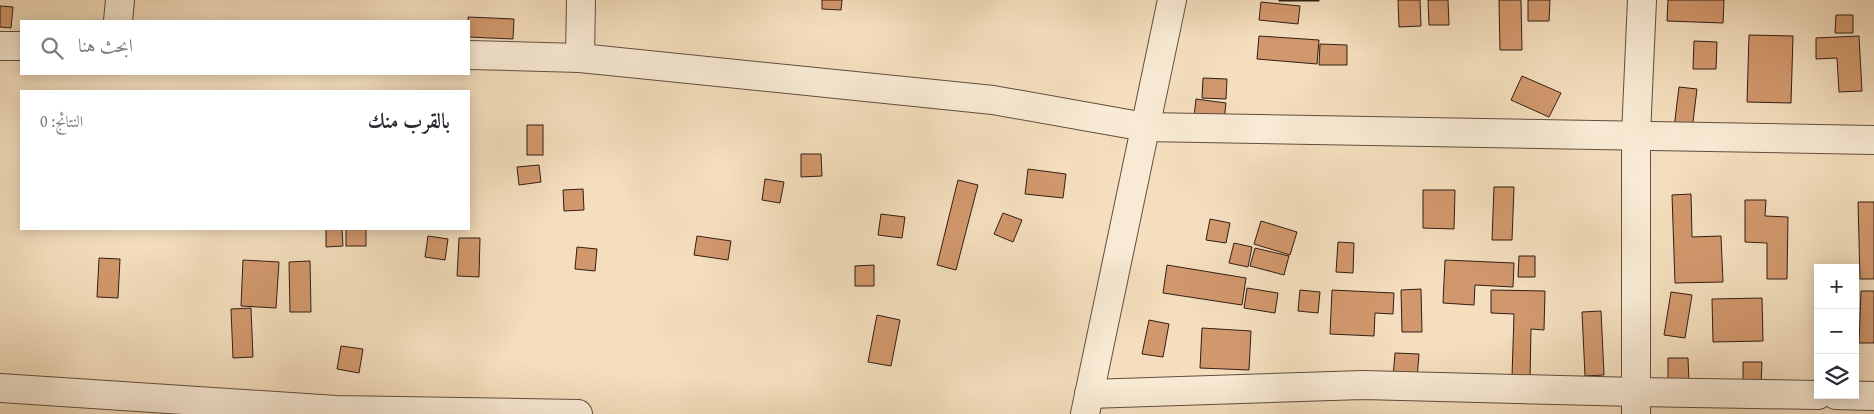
<!DOCTYPE html>
<html lang="ar">
<meta charset="utf-8">
<style>
:root{--surface:#fff;--page:#f2f2f3;--text:#2b2b33;--muted:#7c7c81;--line:#e1e1e2}
body{margin:0;font-family:"Gentium Book Plus",Amiri,serif;background:var(--page);color:var(--text);direction:rtl}
.controls{position:absolute;right:15px;bottom:15px;display:grid;overflow:hidden;border-radius:0px;box-shadow:0 2px 12px #0003}
.controls button{width:45px;height:45px;display:grid;place-items:center;padding:0;border:0;border-bottom:1px solid var(--line);background:var(--surface);color:var(--text);font:25px sans-serif}
.list{margin:0;padding:0;list-style:none}
h2{display:flex;justify-content:space-between;align-items:center;height:65px;margin:0;padding:0 20px;font-size:21px}
h2 small{font-size:16px;font-weight:400;color:var(--muted)}
.icon{flex:none;width:28px;height:28px;fill:none;stroke:currentColor;stroke-width:2;stroke-linecap:round;stroke-linejoin:round}
.map{position:relative;flex:none;width:1874px;height:414px;overflow:hidden;direction:ltr}
.search{position:absolute;background:var(--surface);box-shadow:0 2px 12px #0003;left:20px;top:20px;width:450px;height:55px;display:flex;align-items:center;gap:12px;box-sizing:border-box;padding:0 18px;border-radius:0px;color:var(--muted);font-size:19px}
.panel{position:absolute;background:var(--surface);box-shadow:0 2px 12px #0003;left:20px;top:90px;width:450px;height:140px;border-radius:0px;direction:rtl}
.map>svg:first-child{display:block}
.building{fill:#d2986d;stroke:#321e14}
.lines{fill:none;stroke-linecap:round;stroke-linejoin:round}
.minor-casing{stroke:#624e3e;stroke-width:30}
.minor{stroke:#f8ead4;stroke-width:28}
</style>
<div class="map">
<svg width="1874" height="414" viewBox="0 0 1874 414">
<rect width="100%" height="100%" fill="#f4debd"/>
<filter id="stains"><feTurbulence type="fractalNoise" baseFrequency=".004" numOctaves="4"/><feColorMatrix values="0 0 0 0 .2 0 0 0 0 .09 0 0 0 0 .02 0 0 0 .5 -.17"/></filter>
<radialGradient id="worn" r=".72"><stop offset=".6" stop-color="#630" stop-opacity="0"/><stop offset="1" stop-color="#630" stop-opacity=".3"/></radialGradient>
<g class="building">
<polygon points="822,0 842,0 841,10 822,9"/>
<rect x="1279" y="0" width="40" height="1"/>
<polygon points="1398,0 1420,0 1421,26 1399,27"/>
<polygon points="1428,0 1448,0 1449,25 1429,25"/>
<polygon points="1499,0 1521,0 1522,50 1500,50"/>
<polygon points="1528,0 1550,0 1549,21 1528,21"/>
<polygon points="1668,0 1724,0 1723,23 1667,21"/>
<polygon points="1261,2 1300,6 1298,24 1259,20"/>
<polygon points="0,6 13,7 11,28 0,27"/>
<polygon points="1836,15 1853,15 1853,33 1835,33"/>
<polygon points="468,17 514,19 513,39 469,37"/>
<polygon points="1749,35 1793,36 1791,103 1747,102"/>
<polygon points="1259,36 1319,40 1317,64 1257,59"/>
<polygon points="1859,36 1862,91 1839,92 1837,58 1816,59 1816,38"/>
<polygon points="1694,41 1717,42 1716,69 1693,69"/>
<polygon points="1320,44 1347,45 1347,65 1319,65"/>
<polygon points="1522,76 1561,93 1549,117 1511,100"/>
<polygon points="1203,78 1227,79 1226,99 1202,98"/>
<polygon points="1679,87 1697,89 1692,130 1674,128"/>
<polygon points="1196,99 1226,103 1224,120 1194,117"/>
<rect x="527" y="125" width="16" height="30"/>
<polygon points="801,154 821,154 822,176 801,177"/>
<polygon points="539,165 541,182 519,185 517,167"/>
<polygon points="1028,169 1066,174 1063,198 1025,194"/>
<polygon points="765,179 784,182 780,203 762,200"/>
<polygon points="958,180 978,185 956,270 937,265"/>
<polygon points="1494,187 1514,187 1512,240 1492,240"/>
<polygon points="583,189 584,210 564,211 563,190"/>
<polygon points="1423,190 1455,190 1454,229 1423,228"/>
<polygon points="1691,194 1692,237 1721,236 1723,282 1675,283 1672,195"/>
<polygon points="1745,200 1766,200 1765,216 1788,217 1787,279 1767,279 1767,243 1745,242"/>
<polygon points="1858,202 1874,202 1874,279 1860,279"/>
<polygon points="1003,213 1022,220 1013,242 994,234"/>
<polygon points="881,214 905,217 902,238 878,235"/>
<polygon points="1210,219 1230,223 1226,243 1206,240"/>
<polygon points="1261,221 1297,232 1290,255 1254,244"/>
<polygon points="326,229 342,229 343,246 326,247"/>
<rect x="346" y="229" width="20" height="17"/>
<polygon points="428,236 448,239 445,260 425,257"/>
<polygon points="697,236 731,241 728,260 694,255"/>
<polygon points="459,238 480,238 479,277 457,276"/>
<polygon points="1338,242 1354,243 1353,273 1336,272"/>
<polygon points="1234,243 1252,247 1248,267 1229,263"/>
<polygon points="577,247 597,249 595,271 575,269"/>
<polygon points="1255,248 1289,256 1284,275 1250,266"/>
<polygon points="1519,256 1535,256 1535,277 1518,277"/>
<polygon points="99,258 120,259 118,298 97,297"/>
<polygon points="243,260 279,262 276,308 241,306"/>
<polygon points="1445,260 1514,263 1513,287 1475,285 1474,305 1443,303"/>
<polygon points="310,261 311,312 290,312 289,262"/>
<polygon points="874,265 874,286 855,286 855,266"/>
<polygon points="1167,265 1246,278 1242,305 1163,293"/>
<polygon points="1247,288 1278,293 1275,313 1244,308"/>
<polygon points="1421,289 1422,332 1402,332 1401,290"/>
<polygon points="1300,290 1320,292 1318,313 1298,311"/>
<polygon points="1332,290 1394,293 1393,314 1375,313 1374,336 1330,334"/>
<polygon points="1491,290 1545,291 1544,330 1531,329 1530,378 1512,377 1514,314 1491,313"/>
<polygon points="1861,291 1874,291 1874,343 1859,343"/>
<polygon points="1671,292 1692,295 1685,338 1664,335"/>
<polygon points="1762,298 1763,341 1713,342 1712,299"/>
<polygon points="251,308 253,357 233,358 231,309"/>
<polygon points="1601,311 1604,375 1585,376 1582,312"/>
<polygon points="877,315 900,320 891,366 868,362"/>
<polygon points="1149,320 1169,324 1163,357 1142,354"/>
<polygon points="1202,328 1251,331 1249,370 1200,368"/>
<polygon points="341,346 363,349 359,373 337,369"/>
<polygon points="1395,353 1419,354 1417,378 1393,377"/>
<polygon points="1668,358 1688,358 1689,382 1668,382"/>
<polygon points="1743,362 1762,362 1761,384 1743,383"/>
</g>
<g class="lines">
<g class="minor-casing">
<g id="minor">
<polyline points="118,21 120,0"/>
<polyline points="0,46 21,46"/>
<polyline points="469,55 580,58 993,100 1145,127 1874,140"/>
<polyline points="580,58 581,0"/>
<polyline points="0,388 336,410 578,414"/>
<polyline points="1089,394 1363,385 1636,392 1818,395"/>
<polyline points="1836,395 1874,396"/>
<polyline points="1085,414 1172,0"/>
<polyline points="1636,414 1636,135 1642,0"/>
</g>
</g>
<use href="#minor" class="minor"/>
</g>
<rect width="100%" height="100%" filter="url(#stains)"/>
<rect width="100%" height="100%" fill="url(#worn)"/>
</svg>
<div class="controls">
<button>+</button>
<button>−</button>
<button><svg class="icon" aria-label="layers" viewBox="0 0 24 24"><path d="M12 4l9 5-9 5-9-5zM3 14l9 5 9-5"/></svg></button>
</div>
<div class="search"><svg class="icon" aria-label="search" viewBox="0 0 24 24"><circle cx="10" cy="10" r="6"/><path d="M15 15l6 6"/></svg>ابحث هنا</div>
<section class="panel">
<h2>بالقرب منك<small>النتائج: 0</small></h2>
<ul class="list">
</ul>
</section>
</div>
